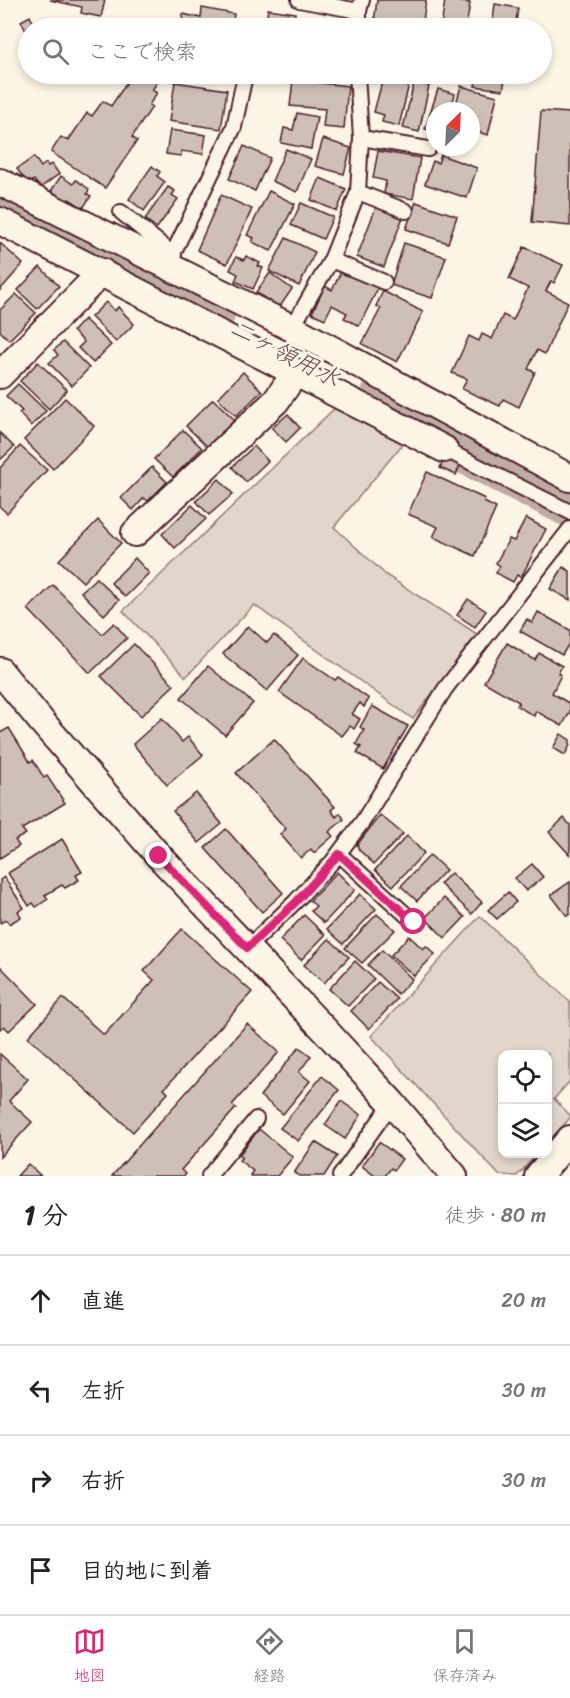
<!DOCTYPE html>
<html lang="ja">
<meta charset="utf-8">
<style>
:root{--surface:#fff;--page:#f2f2f2;--text:#222;--muted:#767676;--line:#e0e0e0;--accent:#db2777}
body{margin:0;font-family:Sriracha,"Klee One",sans-serif;background:var(--page);color:var(--text)}
.controls{position:absolute;right:18px;bottom:18px;display:grid;overflow:hidden;border-radius:12px;box-shadow:0 3px 9px #0003}
.controls button{width:54px;height:54px;display:grid;place-items:center;padding:0;border:0;border-bottom:2px solid var(--line);background:var(--surface);color:var(--text);font:30px sans-serif}
.compass{position:absolute;left:426px;top:102px;width:54px;height:54px;border-radius:50%;background:var(--surface);box-shadow:0 3px 9px #0003;rotate:24deg}
.stop{position:absolute;width:18px;height:18px;margin:-14px;border:4px solid #db2777;border-radius:50%;background:#fff}
.stop.end{background:#db2777;border-color:#fff;box-shadow:0 2px 6px #0008}
.list{margin:0;padding:0;list-style:none}
h2{display:flex;justify-content:space-between;align-items:center;height:78px;margin:0;padding:0 24px;font-size:26px}
h2 small{font-size:20px;font-weight:400;color:var(--muted)}
.list li{display:grid;grid-template-columns:39px 1fr auto;gap:18px;align-items:center;box-sizing:border-box;height:90px;padding:0 24px;border-top:2px solid var(--line)}
.list b{display:block;font-size:22px;white-space:nowrap}
.list em{font-size:20px;font-style:normal;color:var(--muted)}
.icon{flex:none;width:33px;height:33px;fill:none;stroke:currentColor;stroke-width:2;stroke-linecap:round;stroke-linejoin:round}
.map{position:relative;flex:none;width:570px;height:1176px;overflow:hidden}
.search{position:absolute;background:var(--surface);box-shadow:0 3px 9px #0003;left:18px;right:18px;top:18px;height:66px;display:flex;align-items:center;gap:15px;box-sizing:border-box;padding:0 21px;border-radius:33px;color:var(--muted);font-size:22px}
.sheet{height:438px;background:var(--surface)}
nav{display:flex;justify-content:space-around;align-items:center;box-sizing:border-box;height:84px;border-top:2px solid var(--line);background:var(--surface);font-size:16px;color:var(--muted)}
nav a{display:grid;justify-items:center;gap:3px}
nav .on{color:var(--accent)}
.map>svg:first-child{display:block}
.green{fill:#e2d5ca;stroke:#967a7a;stroke-width:1.5}
.lines{fill:none;stroke-linecap:round;stroke-linejoin:round}
.river{stroke:#c0aca5;stroke-width:54}
.building{fill:#cfc0b7;stroke:#4a1f2b;stroke-width:1.5}
.lane-casing{stroke:#4a1f2b;stroke-width:18}
.street-casing{stroke:#4a1f2b;stroke-width:30}
.lane{stroke:#fcf5e5;stroke-width:14}
.street{stroke:#fcf5e5;stroke-width:26}
.route{stroke:#db2777;stroke-width:8}
.labels{text-anchor:middle;dominant-baseline:central;stroke-width:6;stroke-linejoin:round;paint-order:stroke}
.water-label{font-size:24px;font-style:italic;fill:#6d4950;stroke:#fcf5e5}
</style>
<div class="map">
<svg width="570" height="1176" viewBox="0 0 570 1176">
<rect width="100%" height="100%" fill="#fcf5e5"/>
<filter id="ink" filterUnits="userSpaceOnUse"><feTurbulence type="fractalNoise" baseFrequency=".0167" numOctaves="2"/><feDisplacementMap in="SourceGraphic" scale="12" xChannelSelector="R" yChannelSelector="G"/><feConvolveMatrix kernelMatrix="1 2 1 2 8 2 1 2 1" color-interpolation-filters="sRGB"/></filter>
<g filter="url(#ink)">
<g class="green">
<polygon points="339,404 406,440 334,527 386,575 477,634 413,719 254,605 186,677 123,611"/>
<polygon points="480,916 570,1002 570,1081 554,1099 570,1115 570,1118 548,1142 548,1054 502,1054 502,1154 537,1154 517,1176 499,1175 371,1036"/>
</g>
<g class="lines">
<g class="river">
<polyline points="0,206 208,314"/>
<polyline points="383,404 570,500"/>
</g>
</g>
<g class="building">
<polygon points="50,0 105,0 101,17 81,13 82,7"/>
<polygon points="377,0 426,0 422,28 374,22"/>
<polygon points="445,0 470,3 466,28 441,28"/>
<polygon points="495,4 518,8 515,28 492,28"/>
<polygon points="202,8 234,14 232,28 181,28 183,14 201,18"/>
<polygon points="268,9 295,13 293,28 265,28"/>
<polygon points="30,16 36,28 28,28 28,35 21,21"/>
<polygon points="302,20 316,21 316,24 345,27 345,28 301,28"/>
<polygon points="139,74 153,74 160,78 152,90 157,93 149,105 152,107 132,137 137,141 105,188 51,152 61,137 68,141 87,113 92,116 103,101 111,106 131,76 135,79"/>
<polygon points="430,74 461,74 460,81 430,76"/>
<polygon points="477,74 506,74 503,90 475,86"/>
<polygon points="383,78 409,84 399,126 382,122 384,115 374,112"/>
<polygon points="293,80 348,86 344,129 323,127 325,109 290,106"/>
<polygon points="175,82 227,90 221,129 169,121"/>
<polygon points="414,83 429,86 419,132 403,128"/>
<polygon points="461,86 497,96 488,135 471,130 471,111 454,111"/>
<polygon points="438,89 455,94 450,111 435,111 435,132 425,129"/>
<polygon points="541,111 570,113 570,226 532,222"/>
<polygon points="297,113 317,117 311,149 281,143 284,128 293,130"/>
<polygon points="170,130 206,135 203,154 181,151 181,156 166,154"/>
<polygon points="323,139 351,148 344,174 315,166"/>
<polygon points="244,146 270,158 255,191 229,179"/>
<polygon points="286,149 311,159 297,192 272,181"/>
<polygon points="378,151 420,158 413,199 384,194 386,181 373,178"/>
<polygon points="441,155 477,168 467,198 425,184 433,161 438,163"/>
<polygon points="34,157 41,167 46,163 48,166 52,164 59,174 40,188 34,180 28,184 17,169"/>
<polygon points="152,166 160,172 157,176 165,182 144,211 129,199"/>
<polygon points="61,176 73,184 76,180 89,189 87,194 91,196 83,208 69,199 67,201 51,191"/>
<polygon points="320,178 346,189 337,211 311,200"/>
<polygon points="168,187 175,191 172,195 178,199 157,228 145,219"/>
<polygon points="269,191 295,204 271,251 252,242 254,238 247,235"/>
<polygon points="221,195 252,209 227,264 197,250"/>
<polygon points="416,202 457,216 448,243 406,229"/>
<polygon points="301,203 333,217 323,239 291,225"/>
<polygon points="376,207 403,217 384,267 357,257"/>
<polygon points="286,238 315,252 299,286 269,271"/>
<polygon points="0,243 23,264 0,290"/>
<polygon points="404,243 446,257 432,298 391,285"/>
<polygon points="524,247 563,265 554,283 551,281 546,291 568,302 545,354 537,350 528,369 535,372 519,407 503,399 500,406 462,389 467,379 452,373 469,336 479,341 482,334 492,339 503,315 513,320 528,288 509,279"/>
<polygon points="246,256 260,263 258,266 263,268 253,289 235,281 238,274 230,270 236,257 244,260"/>
<polygon points="40,267 59,286 37,309 18,290"/>
<polygon points="342,270 378,288 359,326 344,318 347,313 332,305 325,319 312,313 325,286 332,290"/>
<polygon points="270,273 292,289 279,308 256,292"/>
<polygon points="383,291 423,312 397,362 362,344 381,308 376,306"/>
<polygon points="16,294 36,313 9,340 0,331 0,310"/>
<polygon points="106,302 115,311 118,307 134,324 116,342 91,317"/>
<polygon points="84,319 111,345 93,363 78,348 84,342 73,331"/>
<polygon points="63,342 89,368 72,386 49,363 58,355 54,350"/>
<polygon points="38,362 67,390 49,409 20,381"/>
<polygon points="243,372 262,391 236,416 218,398"/>
<polygon points="18,384 46,411 31,426 19,413 22,411 6,396"/>
<polygon points="65,398 94,426 53,469 24,440"/>
<polygon points="213,399 235,420 208,447 186,426"/>
<polygon points="288,414 300,428 286,442 272,428"/>
<polygon points="183,430 202,448 173,477 154,459"/>
<polygon points="0,433 14,447 0,460"/>
<polygon points="20,446 47,470 7,513 0,507 0,468"/>
<polygon points="254,446 268,461 246,482 232,467"/>
<polygon points="445,456 461,463 456,475 440,468"/>
<polygon points="152,467 167,482 148,501 144,498 133,510 121,498"/>
<polygon points="427,472 485,499 484,502 496,508 475,556 433,537 438,527 408,514"/>
<polygon points="219,479 233,494 209,515 196,501"/>
<polygon points="192,505 206,519 175,548 162,534"/>
<polygon points="526,518 546,529 521,577 517,575 513,582 496,573 500,566 496,563 509,539 514,541"/>
<polygon points="98,520 121,543 83,582 59,560"/>
<polygon points="135,558 149,573 125,597 111,583"/>
<polygon points="563,567 570,571 570,600 550,589"/>
<polygon points="96,578 119,600 104,615 81,592"/>
<polygon points="53,585 102,634 114,623 127,638 90,673 28,609"/>
<polygon points="468,599 486,611 475,627 457,615"/>
<polygon points="538,612 570,630 570,642 562,655 520,631 527,619 532,623"/>
<polygon points="248,626 267,643 274,635 298,655 267,691 223,654"/>
<polygon points="507,643 535,660 539,653 562,666 558,673 561,675 552,693 570,704 570,712 562,726 536,711 534,716 517,706 519,702 484,682"/>
<polygon points="134,644 174,685 141,716 101,676"/>
<polygon points="303,658 335,680 338,677 369,699 364,707 360,703 352,714 360,719 354,729 350,726 342,736 279,692"/>
<polygon points="208,666 253,703 225,735 181,698"/>
<polygon points="372,706 408,726 383,769 357,753 361,747 356,744 364,730 360,727"/>
<polygon points="162,718 182,742 188,737 203,755 167,785 133,744"/>
<polygon points="9,728 30,762 33,760 44,778 47,776 65,803 22,829 26,834 15,840 19,846 0,858 0,733"/>
<polygon points="561,734 570,740 570,745 565,755 553,748"/>
<polygon points="274,739 335,807 331,810 336,817 340,813 344,819 329,832 333,836 314,853 311,849 301,858 280,834 286,829 236,773"/>
<polygon points="196,793 222,824 199,843 173,811"/>
<polygon points="380,815 403,834 374,864 359,850 357,845"/>
<polygon points="564,818 570,825 570,855 549,832"/>
<polygon points="226,829 283,893 262,912 205,848"/>
<polygon points="407,836 424,853 393,886 375,870"/>
<polygon points="62,839 82,872 76,875 79,880 65,888 62,885 45,895 48,899 36,907 33,903 29,906 8,873"/>
<polygon points="430,855 446,870 417,901 401,886"/>
<polygon points="532,864 543,877 526,891 515,878"/>
<polygon points="337,872 355,890 324,923 311,911 316,906 310,901"/>
<polygon points="451,873 482,902 472,914 440,884"/>
<polygon points="4,877 24,908 18,911 21,917 9,924 6,920 0,923 0,880"/>
<polygon points="570,882 570,914 567,916 551,895"/>
<polygon points="508,892 516,902 497,919 488,910"/>
<polygon points="360,894 376,909 343,944 327,929"/>
<polygon points="444,898 465,917 445,938 425,918"/>
<polygon points="377,914 395,930 362,963 345,948"/>
<polygon points="304,915 325,935 301,960 280,940"/>
<polygon points="182,929 252,992 164,1089 168,1093 133,1132 28,1037 63,998 104,1035 154,980 144,971"/>
<polygon points="409,936 423,949 426,946 435,954 414,976 391,955"/>
<polygon points="329,939 349,957 324,983 304,965"/>
<polygon points="382,950 412,979 398,994 368,965"/>
<polygon points="355,961 374,979 348,1006 329,989"/>
<polygon points="0,966 37,1004 9,1031 4,1026 0,1029"/>
<polygon points="378,982 397,999 369,1029 351,1011"/>
<polygon points="247,1024 279,1052 232,1105 236,1108 181,1170 186,1174 184,1176 112,1176"/>
<polygon points="299,1047 311,1056 299,1072 310,1081 283,1114 260,1096"/>
<polygon points="0,1054 28,1079 9,1101 32,1122 0,1157"/>
<polygon points="322,1076 339,1090 298,1141 280,1128"/>
<polygon points="341,1101 361,1115 345,1139 325,1125"/>
<polygon points="259,1129 293,1157 277,1176 251,1176 250,1175 253,1171 239,1160 242,1157 239,1155"/>
<polygon points="315,1142 337,1156 324,1176 299,1176 294,1173"/>
<polygon points="379,1142 402,1159 394,1170 391,1168 385,1176 375,1176 362,1166"/>
<polygon points="28,1164 41,1176 17,1176"/>
</g>
<g class="lines">
<g class="lane-casing">
<g id="lane">
<polyline points="299,0 359,11"/>
<polyline points="359,28 359,11 362,0"/>
<polyline points="361,138 428,149"/>
<polyline points="358,192 406,211"/>
<polyline points="121,212 174,255"/>
<polyline points="331,260 384,282"/>
<polyline points="167,266 234,127 244,80"/>
<polyline points="292,328 331,260 358,192 361,138 357,74"/>
<polyline points="444,449 570,512"/>
<polyline points="339,854 414,922"/>
<polyline points="247,948 295,902 333,861 363,821 445,689 570,529"/>
<polyline points="209,1176 256,1119"/>
<polyline points="340,1176 392,1103"/>
</g>
</g>
<g class="street-casing">
<g id="street">
<polyline points="0,182 292,328 570,478"/>
<polyline points="0,221 444,449"/>
<polyline points="0,375 102,272"/>
<polyline points="135,533 276,401 296,372"/>
<polyline points="0,671 42,722 159,856 324,1029 392,1103 454,1176"/>
<polyline points="538,1176 570,1139"/>
</g>
</g>
<use href="#lane" class="lane"/>
<use href="#street" class="street"/>
</g>
</g>
<g class="lines" filter="url(#ink)">
<polyline class="route" points="159,856 247,948 296,902 339,854 414,922"/>
</g>
<g class="labels">
<g class="water-label">
<text transform="translate(285 353) rotate(27)">二ヶ領用水</text>
</g>
</g>
</svg>
<div class="controls">
<button><svg class="icon" aria-label="locate" viewBox="0 0 24 24"><circle cx="12" cy="12" r="6"/><path d="M12 2v4M12 18v4M2 12h4M18 12h4"/></svg></button>
<button><svg class="icon" aria-label="layers" viewBox="0 0 24 24"><path d="M12 4l9 5-9 5-9-5zM3 14l9 5 9-5"/></svg></button>
</div>
<svg class="compass" viewBox="-18 -18 36 36"><path d="M0-13l5 13h-10z" fill="#e53935"/><path d="M0 13l5-13h-10z" fill="#767676"/></svg>
<div class="stop" style="left:414px;top:922px"></div>
<div class="stop end" style="left:159px;top:856px"></div>
<div class="search"><svg class="icon" aria-label="search" viewBox="0 0 24 24"><circle cx="10" cy="10" r="6"/><path d="M15 15l6 6"/></svg>ここで検索</div>
</div>
<section class="sheet">
<h2>1 分<small>徒歩 · 80 m</small></h2>
<ul class="list">
<li><svg class="icon" aria-label="ahead" viewBox="0 0 24 24"><path d="M12 20V5M6 11l6-6 6 6"/></svg><div><b>直進</b></div><em>20 m</em></li>
<li><svg class="icon" aria-label="left" viewBox="0 0 24 24"><path d="M17 20v-9H6M10 6l-5 5 5 5"/></svg><div><b>左折</b></div><em>30 m</em></li>
<li><svg class="icon" aria-label="right" viewBox="0 0 24 24"><path d="M7 20v-9h11M14 6l5 5-5 5"/></svg><div><b>右折</b></div><em>30 m</em></li>
<li><svg class="icon" aria-label="arrive" viewBox="0 0 24 24"><path d="M6 21V4h12l-3 4 3 4H6"/></svg><div><b>目的地に到着</b></div></li>
</ul>
</section>
<nav>
<a class="on"><svg class="icon" aria-label="map" viewBox="0 0 24 24"><path d="M3 6l6-2 6 2 6-2v14l-6 2-6-2-6 2zM9 4v14M15 6v14"/></svg>地図</a>
<a><svg class="icon" aria-label="directions" viewBox="0 0 24 24"><path d="M12 3l9 9-9 9-9-9zM9 14v-3h6M13 9l2 2-2 2"/></svg>経路</a>
<a><svg class="icon" aria-label="saved" viewBox="0 0 24 24"><path d="M7 4h10v16l-5-4-5 4z"/></svg>保存済み</a>
</nav>
